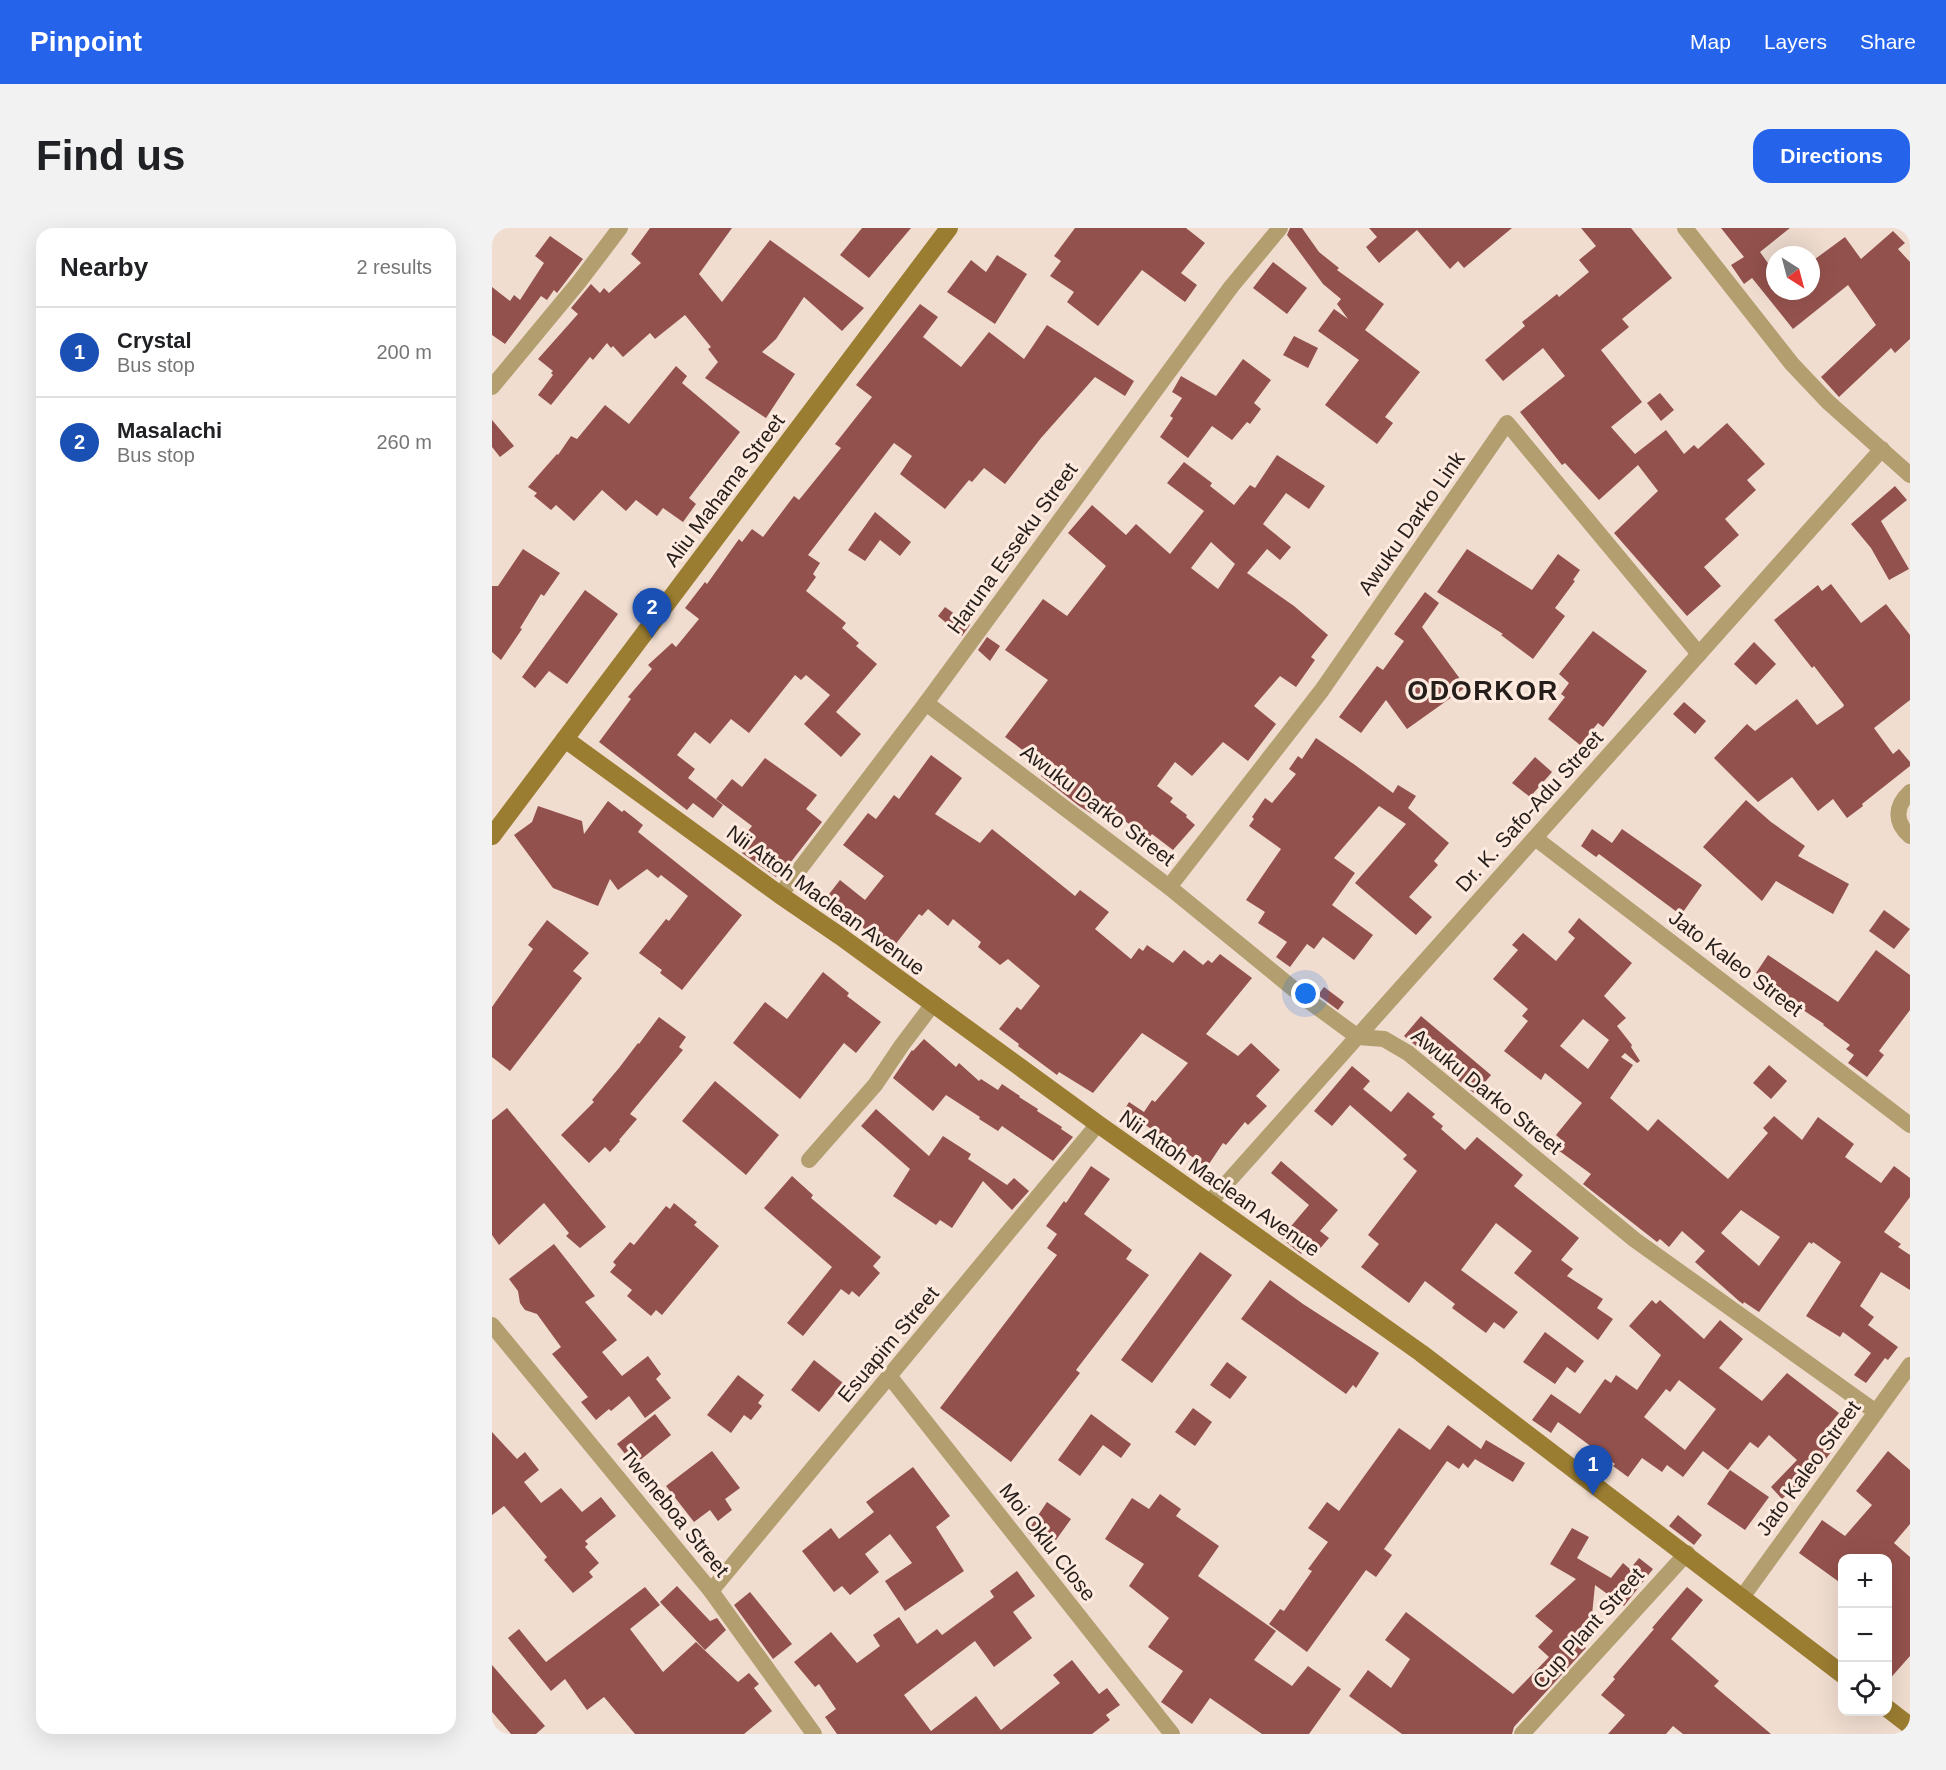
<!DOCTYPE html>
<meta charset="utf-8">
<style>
:root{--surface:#fff;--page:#f2f2f2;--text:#202124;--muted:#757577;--line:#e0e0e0;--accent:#2563eb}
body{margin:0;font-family:Arial,sans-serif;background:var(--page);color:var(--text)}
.controls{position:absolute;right:18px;bottom:18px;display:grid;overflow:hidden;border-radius:12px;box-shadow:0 6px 24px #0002}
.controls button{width:54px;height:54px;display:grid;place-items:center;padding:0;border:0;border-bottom:2px solid var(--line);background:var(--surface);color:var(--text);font:30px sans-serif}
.compass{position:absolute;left:1274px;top:18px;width:54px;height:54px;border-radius:50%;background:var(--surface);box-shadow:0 6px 24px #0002;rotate:144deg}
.you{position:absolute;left:814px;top:766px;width:21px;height:21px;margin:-15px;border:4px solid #fff;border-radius:50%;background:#1a73e8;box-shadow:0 0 0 9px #1a73e833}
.badge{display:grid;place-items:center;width:39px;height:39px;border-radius:50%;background:var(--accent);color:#fff;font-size:20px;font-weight:700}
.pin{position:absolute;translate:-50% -50px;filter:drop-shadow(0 2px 3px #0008)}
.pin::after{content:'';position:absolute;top:32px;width:21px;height:18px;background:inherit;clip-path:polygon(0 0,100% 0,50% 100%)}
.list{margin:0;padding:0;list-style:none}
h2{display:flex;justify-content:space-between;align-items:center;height:78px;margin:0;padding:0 24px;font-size:26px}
h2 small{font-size:20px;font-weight:400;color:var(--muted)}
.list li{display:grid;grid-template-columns:39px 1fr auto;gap:18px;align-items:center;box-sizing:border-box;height:90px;padding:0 24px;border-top:2px solid var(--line)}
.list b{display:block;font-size:22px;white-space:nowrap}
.list p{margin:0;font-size:20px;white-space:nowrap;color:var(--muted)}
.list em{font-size:20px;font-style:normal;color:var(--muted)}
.icon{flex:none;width:33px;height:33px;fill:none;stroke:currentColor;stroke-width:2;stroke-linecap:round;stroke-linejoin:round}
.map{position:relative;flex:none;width:1418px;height:1506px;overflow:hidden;border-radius:18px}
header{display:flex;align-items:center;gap:36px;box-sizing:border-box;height:84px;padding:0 30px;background:var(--accent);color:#fff}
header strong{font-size:28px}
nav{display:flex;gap:33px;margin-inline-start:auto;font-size:21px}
.intro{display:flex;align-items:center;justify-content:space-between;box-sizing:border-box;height:144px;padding:0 36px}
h1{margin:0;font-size:42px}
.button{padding:15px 27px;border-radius:18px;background:var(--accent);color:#fff;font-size:21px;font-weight:700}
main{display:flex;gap:36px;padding:0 36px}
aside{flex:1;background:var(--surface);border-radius:18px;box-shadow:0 6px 24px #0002}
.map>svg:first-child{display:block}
.building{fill:#93514d;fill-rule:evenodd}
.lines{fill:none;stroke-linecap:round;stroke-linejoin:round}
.street{stroke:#b39e70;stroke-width:16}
.secondary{stroke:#9b7d31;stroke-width:18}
.labels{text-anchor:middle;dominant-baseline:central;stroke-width:6;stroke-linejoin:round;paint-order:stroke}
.street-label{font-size:21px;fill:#251e1a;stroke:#feeade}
.district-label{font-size:27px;font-weight:bold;letter-spacing:1.5px;fill:#251e1a;stroke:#feeade}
</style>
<header>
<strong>Pinpoint</strong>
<nav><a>Map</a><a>Layers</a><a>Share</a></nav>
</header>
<div class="intro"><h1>Find us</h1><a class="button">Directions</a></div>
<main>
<aside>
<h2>Nearby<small>2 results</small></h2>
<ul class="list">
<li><span class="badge" style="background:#1a4fb4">1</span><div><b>Crystal</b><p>Bus stop</p></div><em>200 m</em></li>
<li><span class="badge" style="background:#1a4fb4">2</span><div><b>Masalachi</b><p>Bus stop</p></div><em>260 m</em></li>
</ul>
</aside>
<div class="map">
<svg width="1418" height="1506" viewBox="0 0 1418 1506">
<rect width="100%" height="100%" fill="#f0ddd0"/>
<g class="building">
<polygon points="158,0 240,0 207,46 230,74 278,12 372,80 350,103 312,69 284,111 270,124 303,146 274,190 213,150 226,134 216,121 219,119 193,87 163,111 158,105 131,129 121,118 119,120 115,115 101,132 98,129 59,177 46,167 61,147 59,145 61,143 46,131 86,86 79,80 99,56 108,65 112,60 117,65 149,35 139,26"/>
<polygon points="370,0 419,0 377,50 348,27"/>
<polygon points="583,0 694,0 713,15 689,45 705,57 693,74 650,42 606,98 575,74 582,64 558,48 569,33 562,28"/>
<polygon points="798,0 810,0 827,24 847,40 845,42 892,76 873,102 928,144 893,189 901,195 885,216 833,177 867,132 826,103 842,81 856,91 845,76 849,71 831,56 795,7"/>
<polygon points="877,0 1020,0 972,40 966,33 958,41 925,2 887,35 874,19 885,9"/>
<polygon points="1089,0 1139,0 1180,50 1130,91 1137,99 1109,122 1150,174 1119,199 1143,226 1174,202 1192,226 1202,217 1206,221 1235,195 1273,236 1255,252 1264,262 1233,291 1247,307 1212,339 1229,358 1195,388 1122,305 1166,263 1146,237 1107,272 1073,235 1070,237 1028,184 1073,148 1051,120 1011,153 993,132 1033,98 1030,94 1065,66 1067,69 1097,44 1087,32 1104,18"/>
<polygon points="1229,0 1298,0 1268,24 1283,45 1283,63 1319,63 1319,34 1353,9 1369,31 1401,3 1413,15 1406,21 1418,34 1418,111 1403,125 1399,120 1347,169 1329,149 1384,97 1356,57 1301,101 1260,50 1252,56 1239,37 1252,29"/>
<polygon points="58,8 91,31 65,65 62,62 55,72 49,68 13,116 0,107 0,59 18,73 22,67 28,72 52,35 43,28"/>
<polygon points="505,27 535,46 503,96 455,64 479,32 494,44"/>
<polygon points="781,34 815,60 795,86 761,60"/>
<polygon points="428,76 446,89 431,109 469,139 497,104 532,131 555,97 642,153 633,168 603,149 549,210 513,256 492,240 480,254 477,252 453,281 408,246 420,228 402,215 316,327 328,335 321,346 324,349 314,363 354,395 350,400 367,415 364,418 385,436 344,484 369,506 349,529 312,496 338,467 314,447 309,452 303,447 257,505 239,491 218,516 203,504 185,527 203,541 196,550 231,577 221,590 201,575 195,582 107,514 139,471 136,469 160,441 156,437 180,415 184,419 207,391 193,380 213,354 215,356 247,311 250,314 260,301 271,309 302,268 307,272 349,220 343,216 380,169 364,157"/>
<polygon points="802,108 826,120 816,140 791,127"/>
<polygon points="751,131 779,152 762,175 769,181 758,196 755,194 740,212 720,198 696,230 668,209 681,190 678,188 690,170 680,164 689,148 724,168"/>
<polygon points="184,138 195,148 190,155 248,204 197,270 204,276 191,294 171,280 165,288 144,272 134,283 110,262 82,293 64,277 59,282 42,268 45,265 36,259 65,226 66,227 79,208 85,211 113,177 137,196"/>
<polygon points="1168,165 1182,182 1169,193 1155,175"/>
<polygon points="0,192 22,218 8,229 0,219"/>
<path d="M785,227L833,258L817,281L794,265L771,296L799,319L788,332L775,321L755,345L802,378L836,407L819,429L823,432L804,459L788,448L762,478L784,496L756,533L731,514L700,548L683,534L665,558L681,570L678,574L695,587L694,589L703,597L681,622L660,606L656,611L609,574L600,586L587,578L549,548L553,544L533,529L536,526L513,509L556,452L513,422L551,371L575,388L614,338L576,305L600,277L634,307L644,296L678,326L712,283L675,255L692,234L720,255L718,258L742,277L758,257L763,260ZM719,314L743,336L726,361L699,340Z"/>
<polygon points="1403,258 1415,272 1389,293 1417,341 1397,352 1379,320 1359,296"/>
<polygon points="383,284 419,314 408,328 388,312 373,333 356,322"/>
<polygon points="31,321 68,345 52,368 49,366 28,400 30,401 9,432 0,424 0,358 6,358"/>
<polygon points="975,321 1040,362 1066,326 1088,342 1081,352 1083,353 1063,380 1073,388 1041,431 1009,407 1011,406 945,364"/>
<polygon points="1339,356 1369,395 1394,376 1418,407 1418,472 1382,500 1401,526 1407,521 1418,534 1418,538 1370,576 1371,578 1355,590 1341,571 1326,583 1300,549 1266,574 1222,530 1255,496 1263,503 1305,471 1325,497 1351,479 1352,477 1322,438 1320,440 1282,392 1326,357 1330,363"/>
<polygon points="93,362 126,386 75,456 57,443 43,460 30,449"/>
<polygon points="933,364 947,375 930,399 974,459 915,501 894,472 869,505 847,489 885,438 891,442 912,413 902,406"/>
<polygon points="453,379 478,397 470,408 446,388"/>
<polygon points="1101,403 1155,443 1111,499 1106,495 1088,517 1056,491 1073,469 1069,466 1077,455 1067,446"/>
<polygon points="495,409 508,418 498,433 486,422"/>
<polygon points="1262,414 1284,436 1264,457 1242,436"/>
<polygon points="1192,474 1214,493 1203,506 1181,486"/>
<polygon points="824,510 863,537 901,565 906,557 924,568 916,580 957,615 942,633 946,637 917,669 940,689 924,707 863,655 914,596 887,578 842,630 863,645 840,677 881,707 862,732 831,709 822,721 815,716 798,739 784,729 795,714 766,695 773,684 754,672 789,621 757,598 762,591 760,589 773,570 780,575 804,546 797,541 806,528 810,531"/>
<polygon points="439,527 470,550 443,586 488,615 500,601 583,668 588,662 617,684 603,701 639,731 647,720 651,723 655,717 681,735 692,722 711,737 716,732 720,735 728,726 760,750 714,806 746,828 759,815 788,842 764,868 775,878 756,897 753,894 734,917 731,915 715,939 652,896 648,902 628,889 637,874 652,884 660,872 663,874 696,835 650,805 601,865 567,844 565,847 526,818 527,816 507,801 525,779 529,782 548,758 516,731 508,737 486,719 489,714 461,691 456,698 436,681 430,688 427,686 399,722 334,670 348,652 373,672 392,648 351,617 376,585 384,591 402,567 407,571"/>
<polygon points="1043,529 1060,544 1038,569 1020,555"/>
<polygon points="273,530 325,567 314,581 330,594 295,639 293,637 284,649 250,625 258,615 251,609 260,598 224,571 240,551 250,559"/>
<polygon points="1254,572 1279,594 1313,618 1306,628 1357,656 1341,686 1284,653 1270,673 1211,619"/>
<polygon points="116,573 130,584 132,582 151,597 146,604 250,687 190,762 168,745 170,742 147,725 174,691 177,693 196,668 169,647 166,650 155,641 126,662 118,651 106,678 61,660 22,607 40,594 46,578 90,593 92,606"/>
<polygon points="1100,601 1120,615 1130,601 1210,657 1189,687 1107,626 1104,629 1089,618"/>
<polygon points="1392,682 1418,701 1402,721 1377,703"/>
<path d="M1087,690L1140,735L1112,768L1134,790L1125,798L1140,817L1139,819L1148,833L1145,835L1133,825L1129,829L1141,837L1118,870L1156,903L1166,891L1236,951L1276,905L1271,900L1282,888L1310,912L1326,889L1362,916L1353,929L1389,955L1402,938L1418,950V969L1392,1004L1409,1016L1406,1019L1418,1027V1062L1389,1044L1368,1078L1382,1089L1376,1097L1406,1119L1396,1132L1393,1130L1374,1155L1362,1147L1379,1125L1351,1104L1348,1109L1314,1088L1349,1034L1321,1014L1320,1016L1317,1014L1267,1084L1252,1074L1251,1076L1247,1073L1203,1034L1213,1023L1190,1003L1177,1019L1168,1011L1165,1014L1091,956L1099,946L1066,922L1073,915L1064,907L1090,875L1053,845L1049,852L1012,823L1036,793L1030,788L1036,781L1001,751L1026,722L1020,717L1031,705L1064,733L1083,710L1076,704ZM1091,791L1117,812L1096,841L1068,818ZM1249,982L1288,1009L1267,1038L1229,1005Z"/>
<polygon points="55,692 97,725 81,743 90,750 18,843 0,829 0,779 41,721 36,717"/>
<polygon points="1384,722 1418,747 1418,782 1387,823 1392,827 1375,849 1356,835 1362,827 1354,821 1358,817 1331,797 1332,796 1281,762 1284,758 1264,745 1276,727 1346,774"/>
<polygon points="331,744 357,765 355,768 389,794 364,825 352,815 308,871 241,815 273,774 295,791"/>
<polygon points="832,759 852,774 846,782 826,767"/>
<polygon points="929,788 999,847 983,866 912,808"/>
<polygon points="167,789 194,809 187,819 191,822 138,886 145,891 127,912 128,913 118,924 113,919 97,935 69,907 102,874 100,872 127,840 146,815 147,816"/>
<polygon points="432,811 464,839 467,835 487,853 489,851 506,862 510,856 528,868 527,869 546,881 545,883 570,899 569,901 581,909 561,933 510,898 506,903 487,891 488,889 454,867 441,883 401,850 420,822 421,823"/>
<polygon points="1277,837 1295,853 1279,871 1261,855"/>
<polygon points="860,838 878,853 871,861 899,884 916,864 943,886 940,889 951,898 949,901 973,922 985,909 1031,947 1022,958 1087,1010 1069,1032 1081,1041 1075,1048 1111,1071 1105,1080 1121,1091 1106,1112 1022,1045 1040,1023 1004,995 969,1042 1026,1084 1012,1101 1002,1094 994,1105 960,1080 963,1076 933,1053 917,1075 869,1039 887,1016 876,1007 925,943 911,931 915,927 858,877 840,898 822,883"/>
<polygon points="223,853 287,907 254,947 190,893"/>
<polygon points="15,880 114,999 88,1020 74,1008 77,1005 52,975 7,1017 0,1007 0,892"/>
<polygon points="384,881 437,928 451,908 479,926 476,931 515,957 522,950 537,963 520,982 491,953 460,1000 448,992 444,997 401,968 418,941 369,898"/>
<polygon points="789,933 846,982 828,1003 837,1010 820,1030 811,1023 809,1026 789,1010 817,977 779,945"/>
<polygon points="599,938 618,951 592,986 640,1022 634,1031 657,1047 584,1142 588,1145 519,1234 448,1180 565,1027 555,1020 565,1006 554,998 572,973 574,975"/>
<polygon points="300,948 321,967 319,970 389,1029 381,1038 388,1045 367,1069 360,1063 357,1067 349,1061 311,1108 295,1095 340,1039 272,980"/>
<polygon points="182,975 205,994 202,997 227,1018 170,1087 164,1082 159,1088 135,1068 140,1062 118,1044 124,1037 121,1034 138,1014 142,1017 174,978 178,981"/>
<polygon points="62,1016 103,1068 93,1074 125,1112 110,1124 130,1148 156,1128 169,1146 164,1151 179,1170 153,1190 137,1168 119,1183 117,1181 104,1192 89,1174 96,1169 60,1126 69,1119 45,1086 33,1082 28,1075 26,1063 17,1051"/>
<polygon points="708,1024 740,1047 660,1155 629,1132"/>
<polygon points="778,1052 811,1076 887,1125 864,1160 861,1157 854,1166 749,1091"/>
<path d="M1160,1072L1164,1076L1168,1072L1212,1111L1228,1092L1251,1111L1227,1140L1270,1173L1295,1145L1347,1185L1326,1211L1340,1223L1322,1246L1320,1244L1290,1271L1279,1259L1305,1232L1277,1207L1266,1220L1258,1214L1236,1242L1211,1223L1191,1249L1175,1237L1170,1244L1150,1230L1136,1249L1121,1238L1123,1236L1066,1194L1059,1205L1040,1192L1059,1166L1088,1186L1113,1151L1119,1155L1124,1147L1145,1162L1169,1127L1137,1098ZM1187,1152L1224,1181L1193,1222L1152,1189L1174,1161L1178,1164Z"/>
<polygon points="1053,1104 1092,1133 1083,1145 1075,1139 1063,1156 1031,1134"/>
<polygon points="322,1132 351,1155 327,1184 299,1162"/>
<polygon points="735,1134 755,1149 738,1171 718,1157"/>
<polygon points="246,1147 272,1167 266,1175 270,1178 259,1192 252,1187 239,1205 215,1187"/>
<polygon points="701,1180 720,1194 703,1218 683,1204"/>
<polygon points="163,1186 179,1207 142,1237 125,1216"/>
<polygon points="599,1186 639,1216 629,1230 611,1217 588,1248 566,1232"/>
<polygon points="956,1197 989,1221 994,1212 1033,1235 1021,1254 983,1231 987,1226 976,1240 971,1235 967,1241 955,1233 892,1321 900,1327 884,1349 874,1342 815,1424 777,1396 788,1381 792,1383 820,1343 816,1341 836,1314 816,1300 835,1274 847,1283 907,1200 938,1222"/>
<polygon points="0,1204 25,1231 33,1224 47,1242 32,1254 49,1275 69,1260 90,1284 109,1269 124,1288 93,1313 96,1316 93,1319 107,1335 97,1344 101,1349 81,1365 52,1332 55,1329 12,1278 0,1287"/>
<polygon points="220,1223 248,1260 233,1271 240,1282 226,1293 218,1282 202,1294 174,1258"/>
<polygon points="1396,1223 1418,1242 1418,1296 1402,1315 1418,1329 1418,1428 1395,1454 1395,1330 1350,1330 1350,1356 1307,1325 1330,1292 1353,1308 1380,1277 1364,1263"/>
<polygon points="421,1239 458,1288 444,1299 472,1343 413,1383 393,1353 420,1335 398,1306 373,1326 387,1344 358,1367 350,1358 342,1364 310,1323 339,1300 347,1311 382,1284 374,1274"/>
<polygon points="1238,1242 1277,1269 1253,1302 1215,1276"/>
<polygon points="668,1266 689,1281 684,1288 727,1318 706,1348 784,1403 762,1432 800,1458 816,1438 849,1461 817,1506 770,1506 718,1470 700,1496 669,1474 691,1443 656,1419 677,1390 637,1358 652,1336 613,1311 640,1270 657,1281"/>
<polygon points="555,1274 579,1291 564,1312 555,1306 549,1314 535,1304"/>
<polygon points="1186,1287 1210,1307 1202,1317 1177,1298"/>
<polygon points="1080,1300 1097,1309 1085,1330 1119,1350 1131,1335 1138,1341 1147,1330 1161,1341 1132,1378 1103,1357 1100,1387 1081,1408 1094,1420 1022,1499 1020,1506 910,1506 857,1468 876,1442 899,1460 918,1431 893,1412 914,1384 1021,1466 1057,1429 1046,1419 1061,1403 1043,1388 1084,1351 1058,1336"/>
<polygon points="525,1343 543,1368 521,1384 540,1410 502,1439 483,1413 412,1467 439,1503 484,1468 509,1502 568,1455 561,1447 580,1432 607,1466 615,1460 628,1477 614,1487 618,1492 600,1506 345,1506 333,1489 344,1481 327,1456 323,1459 302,1434 339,1404 365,1435 388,1418 381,1407 407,1389 425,1416 445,1401 450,1407 502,1369 498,1363"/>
<polygon points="185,1358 218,1393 225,1390 234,1402 213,1422 168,1374"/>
<polygon points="153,1359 168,1377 138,1401 171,1444 204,1414 246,1454 257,1445 267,1456 262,1460 280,1483 252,1506 143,1506 112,1469 95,1482 73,1451 59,1463 16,1410 27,1401 54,1434"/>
<polygon points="1195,1359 1211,1372 1179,1411 1227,1453 1222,1458 1279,1506 1191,1506 1181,1498 1174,1506 1116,1506 1133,1487 1109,1467 1123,1451 1121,1449 1162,1401 1160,1400"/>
<polygon points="258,1364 300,1416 281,1431 242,1377"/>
<polygon points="0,1437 53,1498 44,1506 19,1506 0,1484"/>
</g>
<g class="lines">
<g class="street">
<polyline points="1193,0 1300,136 1336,174 1418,247"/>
<polyline points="0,159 87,54 128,0"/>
<polyline points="434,475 677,659 814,771 866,809 892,811 916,825 1143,1012 1384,1184"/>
<path d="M1418,564C1403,578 1402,594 1418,608"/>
<polyline points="1043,610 1418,897"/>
<polyline points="677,659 830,462 1015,195 1207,426"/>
<polyline points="288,667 434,475 739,59 788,0"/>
<polyline points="317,932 383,857 410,817 441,776"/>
<polyline points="717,975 1390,221"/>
<polyline points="0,1097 219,1363 322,1506"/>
<polyline points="398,1149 680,1506"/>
<polyline points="219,1363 606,896"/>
<polyline points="1251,1368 1418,1137"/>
<polyline points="1030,1506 1195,1325"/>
</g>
<g class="secondary">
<polyline points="73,511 288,667 348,708 606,896 929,1125 1350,1446"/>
<polyline points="0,608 457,0"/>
<polyline points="1396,1481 1418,1498"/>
</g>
</g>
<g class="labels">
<g class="street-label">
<text transform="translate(232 262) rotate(-53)">Aliu Mahama Street</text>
<text transform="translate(919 295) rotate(-55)">Awuku Darko Link</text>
<text transform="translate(520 320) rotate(-54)">Haruna Esseku Street</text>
<text transform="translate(606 577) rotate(37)">Awuku Darko Street</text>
<text transform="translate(1037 583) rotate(-48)">Dr. K. Safo-Adu Street</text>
<text transform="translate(334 672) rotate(36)">Nii Attoh Maclean Avenue</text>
<text transform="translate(1244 735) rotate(37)">Jato Kaleo Street</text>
<text transform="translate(995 863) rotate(39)">Awuku Darko Street</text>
<text transform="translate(728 955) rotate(35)">Nii Attoh Maclean Avenue</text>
<text transform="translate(396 1116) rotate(-50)">Esuapim Street</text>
<text transform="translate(1316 1240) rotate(-54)">Jato Kaleo Street</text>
<text transform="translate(183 1284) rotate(51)">Tweneboa Street</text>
<text transform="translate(556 1314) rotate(52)">Moi Oklu Close</text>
<text transform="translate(1096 1400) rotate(-48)">Cup Plant Street</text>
</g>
<g class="district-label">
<text x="991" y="463">ODORKOR</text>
</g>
</g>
</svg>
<div class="controls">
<button>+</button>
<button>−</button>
<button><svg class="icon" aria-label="locate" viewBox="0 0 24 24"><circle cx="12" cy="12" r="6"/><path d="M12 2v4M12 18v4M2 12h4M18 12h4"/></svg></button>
</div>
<svg class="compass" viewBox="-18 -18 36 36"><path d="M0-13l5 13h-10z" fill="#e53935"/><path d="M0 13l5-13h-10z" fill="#757577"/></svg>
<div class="you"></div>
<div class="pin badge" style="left:1101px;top:1267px;background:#1a4fb4">1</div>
<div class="pin badge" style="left:160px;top:410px;background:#1a4fb4">2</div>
</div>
</main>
